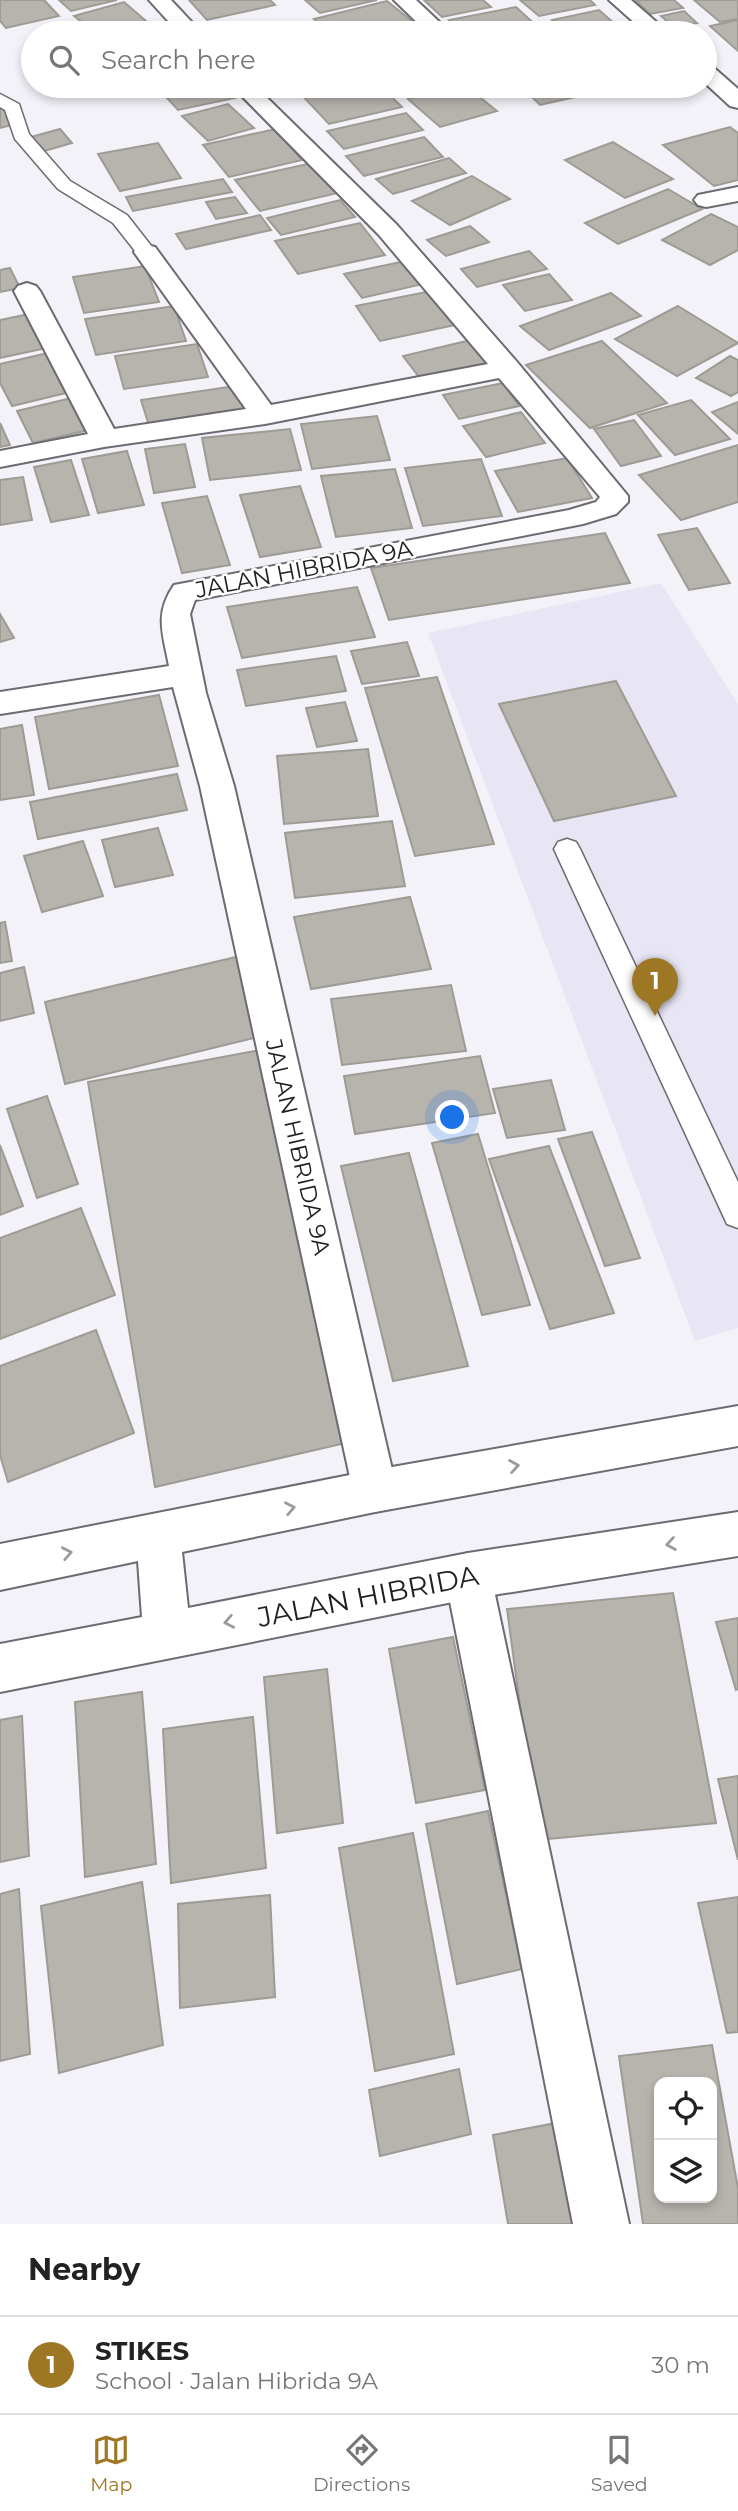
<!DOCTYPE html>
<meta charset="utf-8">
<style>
:root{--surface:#fff;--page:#f2f2f2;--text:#222;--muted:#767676;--line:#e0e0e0;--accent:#9e7724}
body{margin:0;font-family:Montserrat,sans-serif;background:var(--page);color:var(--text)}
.controls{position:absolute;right:21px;bottom:21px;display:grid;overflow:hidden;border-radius:14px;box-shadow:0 4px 10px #0003}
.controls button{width:63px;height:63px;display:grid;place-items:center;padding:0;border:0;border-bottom:2px solid var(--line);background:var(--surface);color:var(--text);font:35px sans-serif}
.you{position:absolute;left:453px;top:1118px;width:24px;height:24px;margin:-18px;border:5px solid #fff;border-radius:50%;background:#1a73e8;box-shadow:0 0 0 10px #1a73e833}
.badge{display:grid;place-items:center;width:46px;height:46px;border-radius:50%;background:var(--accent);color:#fff;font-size:23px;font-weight:700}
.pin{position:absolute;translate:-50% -58px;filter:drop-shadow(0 2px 4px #0008)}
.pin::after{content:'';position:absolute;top:37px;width:24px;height:21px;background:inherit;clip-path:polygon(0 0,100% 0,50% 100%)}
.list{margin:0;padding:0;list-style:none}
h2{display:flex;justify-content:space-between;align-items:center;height:91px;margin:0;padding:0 28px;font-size:30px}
h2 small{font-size:23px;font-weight:400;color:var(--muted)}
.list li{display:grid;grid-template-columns:46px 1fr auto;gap:21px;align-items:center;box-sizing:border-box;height:98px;padding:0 28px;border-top:2px solid var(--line)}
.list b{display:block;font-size:26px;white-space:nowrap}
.list p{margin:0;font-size:23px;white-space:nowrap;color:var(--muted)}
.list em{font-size:23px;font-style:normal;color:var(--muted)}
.icon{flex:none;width:38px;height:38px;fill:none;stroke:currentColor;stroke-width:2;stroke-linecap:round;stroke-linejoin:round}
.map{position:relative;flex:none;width:738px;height:2224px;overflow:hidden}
.search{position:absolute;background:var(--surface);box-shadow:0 4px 10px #0003;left:21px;right:21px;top:21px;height:77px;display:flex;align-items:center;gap:18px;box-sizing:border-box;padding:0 24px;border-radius:38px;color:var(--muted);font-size:26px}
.sheet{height:189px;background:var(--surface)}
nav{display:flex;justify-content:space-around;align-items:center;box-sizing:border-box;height:98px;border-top:2px solid var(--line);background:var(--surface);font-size:19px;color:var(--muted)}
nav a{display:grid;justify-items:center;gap:4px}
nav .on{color:var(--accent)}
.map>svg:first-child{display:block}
.built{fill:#e8e6f4}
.building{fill:#b7b3ad;stroke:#9e9b95;stroke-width:2;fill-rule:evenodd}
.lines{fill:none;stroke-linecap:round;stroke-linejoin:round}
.service-casing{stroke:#6c6b71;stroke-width:3}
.minor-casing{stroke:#6c6b71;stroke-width:4}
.primary-casing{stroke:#6c6b71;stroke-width:4}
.service{fill:#fff;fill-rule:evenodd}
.minor{fill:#fff;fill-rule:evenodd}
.primary{fill:#fff;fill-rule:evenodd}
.oneway{stroke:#9b9b9c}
.labels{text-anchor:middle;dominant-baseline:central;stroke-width:5;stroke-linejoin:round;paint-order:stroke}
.street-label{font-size:23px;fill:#202022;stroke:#fff}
.near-street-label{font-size:28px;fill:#202022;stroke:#fff}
</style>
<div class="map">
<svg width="738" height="2224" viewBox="0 0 738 2224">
<rect width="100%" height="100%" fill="#f3f2f9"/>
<polygon class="built" points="661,583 738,704 738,1328 695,1341 428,633"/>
<g class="building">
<polygon points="0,0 44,0 59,16 6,28 0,21"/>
<polygon points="59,0 117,0 71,11"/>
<polygon points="189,0 270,0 275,5 207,20"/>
<polygon points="305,0 377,0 320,13"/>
<polygon points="424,0 483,0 491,7 442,17"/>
<polygon points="520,0 590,0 595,5 539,16"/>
<polygon points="644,0 674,0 683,8 650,14 636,1"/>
<polygon points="694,0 738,0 738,19 720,22"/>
<polygon points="387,1 413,22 368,33 330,33 314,19"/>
<polygon points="124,2 146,21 95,33 74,16"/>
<polygon points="516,7 544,33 463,33 449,20"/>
<polygon points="599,10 617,26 581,33 566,33 552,20"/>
<polygon points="684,11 697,23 674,27 661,16"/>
<polygon points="738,20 738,51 710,26"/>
<polygon points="156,24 164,33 117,33"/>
<polygon points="418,25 428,33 384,33"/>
<polygon points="156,86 224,86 235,98 178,110"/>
<polygon points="312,86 380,86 402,107 329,124 296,89"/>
<polygon points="393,86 438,86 403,94"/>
<polygon points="456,86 466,86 497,111 440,127 408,99"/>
<polygon points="521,86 602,86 607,90 540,105"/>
<polygon points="228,104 254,128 208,141 182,116"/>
<polygon points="0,105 1,105 16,124 0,128"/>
<polygon points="406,113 423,130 344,149 327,131"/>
<polygon points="730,127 738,133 738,180 714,186 663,145"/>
<polygon points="60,129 72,143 44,151 31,137"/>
<polygon points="275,129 302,160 229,177 203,145"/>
<polygon points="424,137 443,157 364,176 346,156"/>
<polygon points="613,142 673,179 625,198 565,160"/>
<polygon points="158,143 181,178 120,191 98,154"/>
<polygon points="449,158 466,173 393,194 376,179"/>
<polygon points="312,163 338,193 260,211 235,180"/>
<polygon points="472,176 510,199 450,225 412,201"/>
<polygon points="223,179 232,192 133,211 126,197"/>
<polygon points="668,189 702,209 618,244 585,223"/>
<polygon points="235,197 247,213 216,219 206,202"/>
<polygon points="340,200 355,217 281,235 267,218"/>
<polygon points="711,214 738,227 738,250 710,265 662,240"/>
<polygon points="260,215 271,230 186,249 176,234"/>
<polygon points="360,223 385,255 298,274 275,241"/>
<polygon points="470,226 489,242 446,256 427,240"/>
<polygon points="529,251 547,269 477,287 461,269"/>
<polygon points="405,261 423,284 362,298 344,274"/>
<polygon points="145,266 159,302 84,313 73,277"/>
<polygon points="10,268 20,288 0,292 0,270"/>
<polygon points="549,274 572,300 525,311 503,285"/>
<polygon points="431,291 455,325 380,341 356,306"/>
<polygon points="611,293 641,316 549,350 520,326"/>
<polygon points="174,306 186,341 96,355 85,319"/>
<polygon points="678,306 738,343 677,376 615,339"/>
<polygon points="34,313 51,347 0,358 0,320"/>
<polygon points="471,340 490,366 422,381 403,356"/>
<polygon points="602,341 667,403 590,428 526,365"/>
<polygon points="197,344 208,377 124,389 115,356"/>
<polygon points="48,353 70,392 12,406 0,383 0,364"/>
<polygon points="730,356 738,360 738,392 731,396 696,378"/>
<polygon points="503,383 519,406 459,419 443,395"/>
<polygon points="241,385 252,413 150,429 141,400"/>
<polygon points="76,397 93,429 33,443 17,411"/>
<polygon points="691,400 730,439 675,455 638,415"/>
<polygon points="738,402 738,434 712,412"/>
<polygon points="521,412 545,443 486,457 463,426"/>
<polygon points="377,416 390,460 312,469 301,424"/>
<polygon points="634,420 661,456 621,466 594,429"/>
<polygon points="0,423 10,445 0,447"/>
<polygon points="290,429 301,470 210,480 202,438"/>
<polygon points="185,444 195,487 154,493 145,449"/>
<polygon points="738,445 738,502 681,520 639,475"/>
<polygon points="127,451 144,505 98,513 82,459"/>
<polygon points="567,458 592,498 518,512 495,471"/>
<polygon points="481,459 502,516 423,526 405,468"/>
<polygon points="71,460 89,515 51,522 34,467"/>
<polygon points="395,469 412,528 336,537 321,476"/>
<polygon points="23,477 32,520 0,525 0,480"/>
<polygon points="300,486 321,547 260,557 240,495"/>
<polygon points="207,496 230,565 182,573 162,503"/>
<polygon points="697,528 730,583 689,590 658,535"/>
<polygon points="605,533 630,583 389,620 371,568"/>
<polygon points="357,587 375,637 242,658 227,607"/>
<polygon points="0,614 14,638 0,642"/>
<polygon points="407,642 419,676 362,684 351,651"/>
<polygon points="336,656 346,691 246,706 237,670"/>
<polygon points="437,677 494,844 415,856 365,688"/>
<polygon points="616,681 676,796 554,821 499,704"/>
<polygon points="159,695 178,766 49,789 35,717"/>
<polygon points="345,702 357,741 317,747 306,708"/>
<polygon points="22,725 34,795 0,800 0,729"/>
<polygon points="368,749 378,816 284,824 277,756"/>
<polygon points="177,774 187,810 38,839 30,802"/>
<polygon points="392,821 405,886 295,898 285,833"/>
<polygon points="158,828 173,875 115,887 102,840"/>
<polygon points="83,841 103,896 42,912 24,856"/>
<polygon points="410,897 431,969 311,989 294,917"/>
<polygon points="5,922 12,961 0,963 0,923"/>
<polygon points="236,957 262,1036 65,1084 45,1002"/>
<polygon points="24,967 34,1013 0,1021 0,973"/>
<polygon points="451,985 466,1051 342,1065 331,999"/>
<polygon points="260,1050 354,1441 155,1487 88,1082"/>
<polygon points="480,1056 495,1113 355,1134 344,1076"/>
<polygon points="551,1080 565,1130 507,1138 493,1089"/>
<polygon points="47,1096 78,1184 37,1198 7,1109"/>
<polygon points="592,1132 640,1258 605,1266 558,1139"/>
<polygon points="478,1134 530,1305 482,1315 432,1143"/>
<polygon points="0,1145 23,1206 0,1215"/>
<polygon points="549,1146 614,1313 550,1329 489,1159"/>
<polygon points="409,1153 468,1366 393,1381 341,1166"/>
<polygon points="81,1208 115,1295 0,1339 0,1238"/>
<polygon points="96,1330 134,1433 8,1482 0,1455 0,1366"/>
<polygon points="673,1593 716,1823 538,1840 507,1609"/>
<polygon points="738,1618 738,1689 736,1690 716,1622"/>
<polygon points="453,1637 485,1790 416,1803 389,1649"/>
<polygon points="327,1669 343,1823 277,1833 264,1677"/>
<polygon points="142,1692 156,1864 85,1877 75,1702"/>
<polygon points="22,1716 29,1856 0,1862 0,1720"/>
<polygon points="253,1717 266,1868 171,1883 163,1729"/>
<polygon points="738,1776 738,1860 718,1779"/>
<polygon points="488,1811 522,1969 457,1984 426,1824"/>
<polygon points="413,1833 454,2054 375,2071 339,1848"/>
<polygon points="142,1882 163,2045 59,2073 41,1906"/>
<polygon points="19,1889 30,2054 0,2061 0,1894"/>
<polygon points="270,1895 275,1997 180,2008 178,1904"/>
<polygon points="738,1897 738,2032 727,2033 698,1903"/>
<path d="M712,2045L738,2188V2224H643L619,2056ZM659,2082H712V2198H659Z"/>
<polygon points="459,2069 471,2134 380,2156 369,2090"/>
<polygon points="556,2123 575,2224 508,2224 493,2135"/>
</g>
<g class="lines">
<g class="service-casing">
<g id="service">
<polygon points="0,94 19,104 29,134 70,181 127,215 156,252 153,256 139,256 113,223 58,189 15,139 5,110 0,107"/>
<polygon points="567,839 576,842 580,849 738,1182 738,1228 727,1224 554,849 558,842"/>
</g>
</g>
<g class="minor-casing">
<g id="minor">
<polygon points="149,0 171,0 202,33 179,33"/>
<polygon points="394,0 416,0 451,33 428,33"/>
<polygon points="609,0 631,0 669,33 646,33"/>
<polygon points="705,65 713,67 738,89 738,108 730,106 705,83"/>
<path d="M232,86H255L397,225L517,362L628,496V502L616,514L583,524L195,600L190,614L206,693L234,786L397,1491L391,1506L375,1512L359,1506L353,1491L200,786L173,687L0,714V692L169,666C163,634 154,614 174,585L569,510L596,502L600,497L499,378L265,424L104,447L0,467V451L88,434L14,291L18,286L27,283L36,286L40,291L114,429L246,409L134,252L137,247L146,245L155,247L271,405L488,364L379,235Z"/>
<polygon points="738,187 738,201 706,207 698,205 694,200 698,195"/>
<polygon points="468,1553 484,1560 491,1576 629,2224 573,2224 445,1576 452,1560"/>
</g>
</g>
<g class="primary-casing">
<polygon id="primary" points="738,1406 738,1446 375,1512 182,1552 188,1608 468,1553 738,1512 738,1556 468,1599 0,1692 0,1644 142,1617 138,1561 0,1590 0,1544 375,1470"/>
</g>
<use href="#service" class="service"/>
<use href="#minor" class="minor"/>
<use href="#primary" class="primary"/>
</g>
<defs><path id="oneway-chevron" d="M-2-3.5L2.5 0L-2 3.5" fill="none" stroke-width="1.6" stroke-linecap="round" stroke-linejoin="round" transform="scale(1.75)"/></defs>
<g class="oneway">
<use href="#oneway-chevron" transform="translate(514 1466) rotate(-10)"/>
<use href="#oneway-chevron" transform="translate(290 1508) rotate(-11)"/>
<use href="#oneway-chevron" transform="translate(671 1544) rotate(171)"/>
<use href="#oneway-chevron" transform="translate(67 1553) rotate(-11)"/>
<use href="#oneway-chevron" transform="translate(229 1622) rotate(169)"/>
</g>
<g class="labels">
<g class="street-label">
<text transform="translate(304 569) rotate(-11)">JALAN HIBRIDA 9A</text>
<text transform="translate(298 1147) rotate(77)">JALAN HIBRIDA 9A</text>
</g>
<g class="near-street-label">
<text transform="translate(368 1596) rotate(-11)">JALAN HIBRIDA</text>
</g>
</g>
</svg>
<div class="controls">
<button><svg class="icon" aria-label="locate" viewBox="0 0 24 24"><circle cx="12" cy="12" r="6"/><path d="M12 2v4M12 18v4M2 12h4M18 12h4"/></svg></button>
<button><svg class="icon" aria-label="layers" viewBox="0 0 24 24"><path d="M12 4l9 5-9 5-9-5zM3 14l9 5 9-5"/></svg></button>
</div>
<div class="you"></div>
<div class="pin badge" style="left:655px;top:1016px">1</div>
<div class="search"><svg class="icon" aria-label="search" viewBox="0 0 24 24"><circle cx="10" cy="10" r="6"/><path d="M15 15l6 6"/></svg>Search here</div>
</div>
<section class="sheet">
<h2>Nearby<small></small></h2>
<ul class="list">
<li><span class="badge">1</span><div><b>STIKES</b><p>School · Jalan Hibrida 9A</p></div><em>30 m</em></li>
</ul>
</section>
<nav>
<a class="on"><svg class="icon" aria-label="map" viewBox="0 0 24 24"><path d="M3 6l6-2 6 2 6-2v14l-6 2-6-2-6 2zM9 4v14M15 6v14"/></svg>Map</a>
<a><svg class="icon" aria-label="directions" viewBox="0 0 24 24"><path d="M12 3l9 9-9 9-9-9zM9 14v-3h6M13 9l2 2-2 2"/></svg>Directions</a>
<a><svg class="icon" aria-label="saved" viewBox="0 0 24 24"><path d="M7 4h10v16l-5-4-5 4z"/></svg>Saved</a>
</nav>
